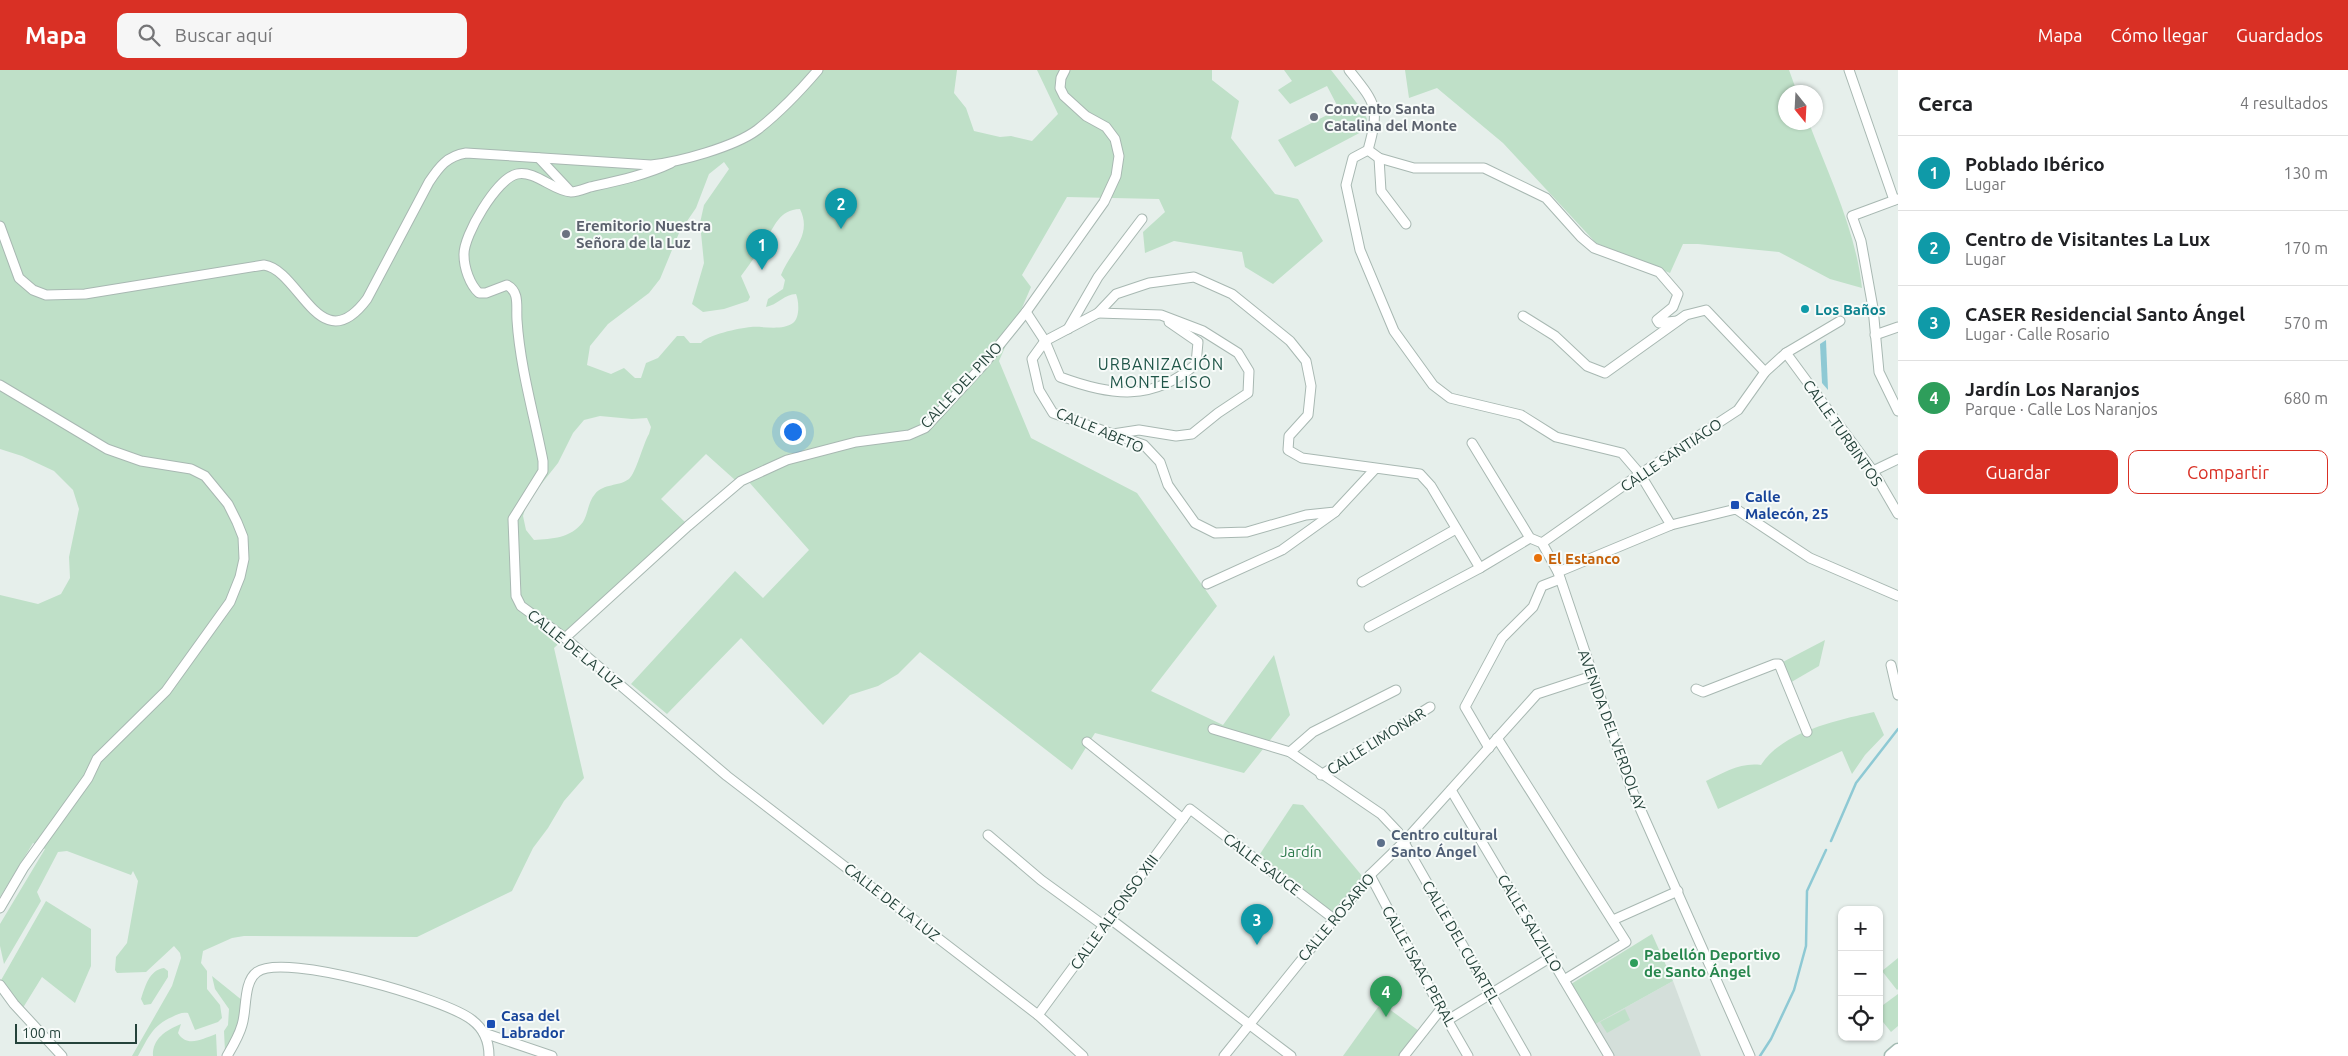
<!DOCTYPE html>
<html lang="es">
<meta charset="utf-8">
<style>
:root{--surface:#fff;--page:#f6f6f6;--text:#202124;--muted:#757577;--line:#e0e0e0;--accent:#d93025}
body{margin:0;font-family:Ubuntu,sans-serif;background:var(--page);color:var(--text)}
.controls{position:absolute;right:15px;bottom:15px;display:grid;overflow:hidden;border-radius:10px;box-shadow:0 1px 4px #0004}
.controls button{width:45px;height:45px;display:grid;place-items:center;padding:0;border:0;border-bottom:1px solid var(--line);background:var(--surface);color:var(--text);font:25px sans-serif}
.compass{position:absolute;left:1778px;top:15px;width:45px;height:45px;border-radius:50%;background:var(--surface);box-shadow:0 1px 4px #0004;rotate:162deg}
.scale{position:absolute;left:15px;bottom:12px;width:122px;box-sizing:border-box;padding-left:5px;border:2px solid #24423a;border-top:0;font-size:14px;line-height:18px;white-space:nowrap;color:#24423a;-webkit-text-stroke:4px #f7fbf9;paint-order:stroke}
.you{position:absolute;left:792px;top:361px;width:18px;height:18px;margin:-12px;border:4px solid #fff;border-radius:50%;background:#1a73e8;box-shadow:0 0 0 8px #1a73e833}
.badge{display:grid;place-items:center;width:32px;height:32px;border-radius:50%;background:var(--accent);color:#fff;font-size:16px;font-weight:700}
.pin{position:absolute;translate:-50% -41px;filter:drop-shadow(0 1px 2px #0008)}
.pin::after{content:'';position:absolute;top:26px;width:18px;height:15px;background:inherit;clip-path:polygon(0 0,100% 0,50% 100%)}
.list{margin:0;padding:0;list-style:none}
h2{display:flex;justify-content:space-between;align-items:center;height:65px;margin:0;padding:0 20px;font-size:21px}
h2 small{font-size:16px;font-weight:400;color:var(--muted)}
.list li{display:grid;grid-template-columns:32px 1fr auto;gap:15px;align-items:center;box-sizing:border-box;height:75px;padding:0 20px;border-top:1px solid var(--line)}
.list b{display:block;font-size:19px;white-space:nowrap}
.list p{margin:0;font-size:16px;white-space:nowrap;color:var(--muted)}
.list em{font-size:16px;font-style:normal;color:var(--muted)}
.actions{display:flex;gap:10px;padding:15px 20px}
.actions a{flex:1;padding:11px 0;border:1px solid var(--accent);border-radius:10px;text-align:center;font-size:18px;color:var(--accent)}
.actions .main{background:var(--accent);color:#fff}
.icon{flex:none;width:28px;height:28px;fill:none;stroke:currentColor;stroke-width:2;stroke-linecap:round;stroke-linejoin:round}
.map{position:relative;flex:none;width:1898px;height:986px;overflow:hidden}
header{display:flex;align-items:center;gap:30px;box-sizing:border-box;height:70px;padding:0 25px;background:var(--accent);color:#fff}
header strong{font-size:24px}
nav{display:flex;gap:28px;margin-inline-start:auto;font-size:18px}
.search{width:350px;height:45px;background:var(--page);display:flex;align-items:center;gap:12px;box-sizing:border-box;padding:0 18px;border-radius:10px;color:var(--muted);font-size:19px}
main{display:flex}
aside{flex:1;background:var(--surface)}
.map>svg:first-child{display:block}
.built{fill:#d4dfda}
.green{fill:#bfe0c8;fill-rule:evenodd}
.water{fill:#8ec9d4}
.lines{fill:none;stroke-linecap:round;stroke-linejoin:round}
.stream{stroke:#8ec9d4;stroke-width:2.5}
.street-casing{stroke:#a8b8b2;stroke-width:11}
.secondary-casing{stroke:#a4bbb3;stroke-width:15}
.street{stroke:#fff;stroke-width:9}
.secondary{stroke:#fff;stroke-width:12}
.worship-dot{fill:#6b7280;stroke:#f7fbf9;stroke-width:2}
.culture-dot{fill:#0f9aa8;stroke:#f7fbf9;stroke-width:2}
.transit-dot{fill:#1a4fb4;stroke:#f7fbf9;stroke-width:2}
.food-dot{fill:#e8710a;stroke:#f7fbf9;stroke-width:2}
.service-dot{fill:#5c6f8a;stroke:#f7fbf9;stroke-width:2}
.leisure-dot{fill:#2e9e5b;stroke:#f7fbf9;stroke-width:2}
.labels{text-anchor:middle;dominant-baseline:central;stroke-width:4;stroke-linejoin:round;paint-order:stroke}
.worship-label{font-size:15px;font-weight:bold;fill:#5b616d;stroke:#f7fbf9;text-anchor:start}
.culture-label{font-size:15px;font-weight:bold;fill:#0d838f;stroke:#f7fbf9;text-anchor:start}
.street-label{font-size:15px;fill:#24423a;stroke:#f7fbf9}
.transit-label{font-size:15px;font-weight:bold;fill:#164399;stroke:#f7fbf9;text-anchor:start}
.food-label{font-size:15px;font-weight:bold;fill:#c56008;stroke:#f7fbf9;text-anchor:start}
.service-label{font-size:15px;font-weight:bold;fill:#4e5e75;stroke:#f7fbf9;text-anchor:start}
.park-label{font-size:15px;fill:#2d7a4b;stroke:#f7fbf9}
.leisure-label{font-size:15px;font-weight:bold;fill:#27864d;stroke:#f7fbf9;text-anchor:start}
.neighbourhood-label{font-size:16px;letter-spacing:1px;fill:#1f5548;stroke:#f7fbf9}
</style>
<header>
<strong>Mapa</strong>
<div class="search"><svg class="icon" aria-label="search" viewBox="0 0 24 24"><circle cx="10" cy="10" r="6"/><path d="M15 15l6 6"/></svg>Buscar aquí</div>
<nav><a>Mapa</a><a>Cómo llegar</a><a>Guardados</a></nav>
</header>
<main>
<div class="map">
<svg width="1898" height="986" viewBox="0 0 1898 986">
<rect width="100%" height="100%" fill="#e6efeb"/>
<polygon class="built" points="1673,911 1701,986 1609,986 1592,956"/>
<g class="green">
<path d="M0,0H957L954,23L966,38L974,61L1000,67L1011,66L1032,71L1058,44L1037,0H1212V10L1239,31L1231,68L1275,124L1298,129L1323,171L1273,214L1245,197L1242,182L1174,171L1145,183L1143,162L1165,142L1159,129L1067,127L1022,205L1031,217L999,291L1031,368L1137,423L1217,536L1151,621L1223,655L1274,585L1290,645L1244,703L1095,663L1072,700L920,582L898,604L878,616L850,625L823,655L741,568L667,644L631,614L735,501L763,528L809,480L748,411L735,410L706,384L661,429L686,453L554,578L584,708L564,731L548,758L533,778L512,821L417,867L244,866L232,868L203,881L201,893L207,901V919L220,935L222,948L218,952L195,960L188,943C182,942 178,944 172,947C153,955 148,968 138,986H132L172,916L181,888L180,883L174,876L146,902L117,903L115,900L116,887L127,873L138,811L133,801L131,805L67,781L58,782L37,822L41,831L4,894L0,876V854L45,779L33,773L0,827V525L38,534L61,524L70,508L69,487L79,439L73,420L54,401L22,386L0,379ZM724,92L729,99L704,135L700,153L704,193L692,234L703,242L724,239L748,231L750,227L741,206C749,195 758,183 765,171C775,156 779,140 800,139C813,166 790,182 781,205L785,210L783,219L768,229L766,237C777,235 785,224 796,224C799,231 800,248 793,253C782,261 763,256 751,257C739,258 707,265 701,273H690L684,266H677L658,288L646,293L641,308H635L624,298L611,304L587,295L590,276L608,254L649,223L660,209L679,163L696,138L709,104ZM600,346L632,349L647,348L651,357L649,364C643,374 636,403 629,409C618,417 604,413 595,424C588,432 588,444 583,452C571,468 552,469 534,470L526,460L523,446L527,432L558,393L573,363L584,350Z"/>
<polygon points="1284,0 1331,0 1363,41 1367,49 1365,60 1295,97 1278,70 1339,39 1327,16 1290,34 1278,20 1292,11"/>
<path d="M1405,0H1789L1797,22H1786V52L1809,53C1829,106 1856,161 1862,218L1830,209L1779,182L1698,174H1683L1670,203L1596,173L1503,73L1437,18L1409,28Z"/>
<polygon points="1825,570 1819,596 1788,614 1779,594"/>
<path d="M1874,642L1884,665L1865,685L1852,704L1842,681L1718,739L1706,711C1723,703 1741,692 1761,695C1782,662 1837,650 1874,642Z"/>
<polygon points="1293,734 1303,735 1363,807 1331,843 1258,787"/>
<polygon points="46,831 91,859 91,896 75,933 42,907 21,941 0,912"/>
<polygon points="1652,864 1673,911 1592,956 1571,914"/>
<polygon points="1898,888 1898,919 1897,920 1882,901"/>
<path d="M164,898L168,901V907L151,934L144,935L141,929C145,917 149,900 164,898Z"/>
<polygon points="212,906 243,931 240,954 225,982 224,961 228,955 229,939 215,919"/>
<polygon points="1898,924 1898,956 1891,962 1879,947 1879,938"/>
<polygon points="1381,933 1419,961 1399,986 1343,986"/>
<polygon points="1625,939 1630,950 1607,963 1600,952"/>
<path d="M181,954L178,963C187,978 202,969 216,964L217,986H153C152,969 166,960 181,954Z"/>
</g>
<polygon class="water" points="1826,270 1828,320 1822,313 1820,274"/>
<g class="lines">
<g class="stream">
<polyline points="1831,771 1856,713 1898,659"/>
<polyline points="1760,986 1771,969 1794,920 1806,876 1807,821 1826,780"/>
</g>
<g class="street-casing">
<g id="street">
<path d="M1349,0C1376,34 1380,37 1368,80L1353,88L1346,115L1360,180L1394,261L1433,315L1450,328L1521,345L1556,367L1622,383L1640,404L1671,455"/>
<polyline points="1849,0 1894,130"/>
<polyline points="1368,80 1379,88 1414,98 1484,98 1546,128 1581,167 1594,178 1659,202 1678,224 1673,237 1657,250 1659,253 1677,251"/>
<polyline points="539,88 569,120"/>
<polyline points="1379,88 1381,121 1406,154"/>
<path d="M671,93C646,105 617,111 590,117C584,119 577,122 571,122C553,121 535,100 517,104C497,108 463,166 464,185C464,198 470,215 479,223H486L507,215C520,222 516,236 517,250C520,297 534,345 543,391V401L513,449L516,526L521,536L565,568L727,706L1038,945L1083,986"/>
<polyline points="1898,129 1852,146 1861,171 1873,238 1879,302 1898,341"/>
<path d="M0,156L19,208L33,220L46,225L85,224L264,195C300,200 320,292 367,229L429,112C439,97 447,86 466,83L651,95C679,92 734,77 757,60C779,43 800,21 818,0"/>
<path d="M1026,242L1045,271L1060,307C1111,326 1153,332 1196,294L1198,272L1169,252"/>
<polyline points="1098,243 1161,245 1203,261 1238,283 1249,301 1248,323 1218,343 1192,364 1176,366 1139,360 1113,364"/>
<polyline points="1523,246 1555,266 1587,296 1605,303 1686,245 1706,240 1765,302"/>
<polyline points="1068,259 1098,207 1142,149"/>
<polyline points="1875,265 1898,257"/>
<polyline points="1786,283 1873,401 1898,444"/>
<polyline points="0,315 107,379 141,391 191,399 205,406 228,434 237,452 243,467 244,489 240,507 230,532 166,621 97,689 88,708 24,797 0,838"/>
<polyline points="1472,373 1530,468 1542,473 1558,502 1631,718 1750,986"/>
<polyline points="1375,399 1335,442 1306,445 1247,462 1215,463 1195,453 1168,415 1160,392 1144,375 1053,343 1039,320 1032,289 1045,271 1098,243 1116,224 1149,213 1194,207 1232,224 1290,271 1306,291 1311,316 1308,345 1289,366 1288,380 1302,388 1420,404 1431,416 1480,498"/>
<polyline points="1873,401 1898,389"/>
<polyline points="1542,473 1640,404 1738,340 1765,302 1786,283 1840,251"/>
<polyline points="1558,502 1671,455 1736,439 1810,488 1898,526"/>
<polyline points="1362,512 1456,459"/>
<polyline points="1207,514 1282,480 1335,442"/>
<polyline points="1369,557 1480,498 1530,468"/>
<polyline points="565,568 688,456 741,411 787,390 856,372 909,365 925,358 984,294 1026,242 1104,132 1116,106 1119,86 1115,69 1106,57 1086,46 1064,26 1060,18 1061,8 1065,0"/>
<polyline points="1891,595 1898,625"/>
<polyline points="1696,619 1703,622 1775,594 1779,594 1807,662"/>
<polyline points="1213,659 1290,682 1381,744 1398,762 1526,986"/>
<polyline points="1497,668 1626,872 1564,910"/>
<polyline points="1087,672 1183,749"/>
<polyline points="1489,678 1465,637 1502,568 1533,537 1542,516 1560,509"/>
<polyline points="1290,682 1313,662 1396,620"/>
<polyline points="1321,705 1430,637"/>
<polyline points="1451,720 1609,986"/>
<polyline points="988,765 1041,810 1103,855"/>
<polyline points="1370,805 1441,939 1468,986"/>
<polyline points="1109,848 1291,986"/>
<polyline points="1613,850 1678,821"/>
<polyline points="0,915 14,934 62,986"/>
<polyline points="1038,945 1190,739 1334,849"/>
<polyline points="1448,950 1551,887"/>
<polyline points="484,963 552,986"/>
<path d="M227,986C233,976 239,966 242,955C247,940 243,912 257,902C284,882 446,929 472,950C484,959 489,971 489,986"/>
<polyline points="1224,986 1370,805 1404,772 1537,624 1592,606"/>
<polyline points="1404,986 1441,939"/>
</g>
</g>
<g class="secondary-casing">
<polyline id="secondary" points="1891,986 1898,980"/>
</g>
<use href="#street" class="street"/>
<use href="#secondary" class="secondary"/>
</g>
<g class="worship-dot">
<circle cx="1314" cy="47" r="5"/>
<circle cx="566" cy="164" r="5"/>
</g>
<circle class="culture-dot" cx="1805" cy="239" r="5"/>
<g class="transit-dot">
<rect x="1730" y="430" width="10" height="10" rx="2.5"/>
<rect x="486" y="949" width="10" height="10" rx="2.5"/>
</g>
<circle class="food-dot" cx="1538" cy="488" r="5"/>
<circle class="service-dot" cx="1381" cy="773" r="5"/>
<circle class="leisure-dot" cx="1634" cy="893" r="5"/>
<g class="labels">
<g class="worship-label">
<text x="1324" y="38">Convento Santa<tspan x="1324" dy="17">Catalina del Monte</tspan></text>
<text x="576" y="155">Eremitorio Nuestra<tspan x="576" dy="17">Señora de la Luz</tspan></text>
</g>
<g class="culture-label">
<text x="1815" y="239">Los Baños</text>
</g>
<g class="street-label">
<text transform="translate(961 315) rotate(-47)">CALLE DEL PINO</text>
<text transform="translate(1100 360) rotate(23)">CALLE ABETO</text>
<text transform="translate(1843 363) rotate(55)">CALLE TURBINTOS</text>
<text transform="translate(1671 385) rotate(-34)">CALLE SANTIAGO</text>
<text transform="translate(575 579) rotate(39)">CALLE DE LA LUZ</text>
<text transform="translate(1612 660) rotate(70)">AVENIDA DEL VERDOLAY</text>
<text transform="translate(1376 671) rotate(-32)">CALLE LIMONAR</text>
<text transform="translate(1262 794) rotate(37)">CALLE SAUCE</text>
<text transform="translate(892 832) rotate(38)">CALLE DE LA LUZ</text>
<text transform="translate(1114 842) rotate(-54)">CALLE ALFONSO XIII</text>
<text transform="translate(1336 847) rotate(-50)">CALLE ROSARIO</text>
<text transform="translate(1530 853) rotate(59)">CALLE SALZILLO</text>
<text transform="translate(1461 872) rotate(60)">CALLE DEL CUARTEL</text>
<text transform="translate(1419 896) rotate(61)">CALLE ISAAC PERAL</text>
</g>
<g class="transit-label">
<text x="1745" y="426">Calle<tspan x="1745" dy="17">Malecón, 25</tspan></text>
<text x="501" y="945">Casa del<tspan x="501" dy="17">Labrador</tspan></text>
</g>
<g class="food-label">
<text x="1548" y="488">El Estanco</text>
</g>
<g class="service-label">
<text x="1391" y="764">Centro cultural<tspan x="1391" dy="17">Santo Ángel</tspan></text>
</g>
<g class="park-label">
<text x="1301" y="781">Jardín</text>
</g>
<g class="leisure-label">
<text x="1644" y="884">Pabellón Deportivo<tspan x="1644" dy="17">de Santo Ángel</tspan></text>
</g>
<g class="neighbourhood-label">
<text x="1161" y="294">URBANIZACIÓN<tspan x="1161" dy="18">MONTE LISO</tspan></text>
</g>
</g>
</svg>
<div class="controls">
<button>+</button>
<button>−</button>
<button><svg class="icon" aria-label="locate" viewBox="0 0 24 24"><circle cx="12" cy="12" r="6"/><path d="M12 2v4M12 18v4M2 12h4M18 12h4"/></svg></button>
</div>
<svg class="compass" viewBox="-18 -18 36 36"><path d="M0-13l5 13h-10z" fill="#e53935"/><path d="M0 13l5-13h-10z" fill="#757577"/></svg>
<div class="scale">100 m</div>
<div class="you"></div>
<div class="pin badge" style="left:762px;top:200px;background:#0f9aa8">1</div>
<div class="pin badge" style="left:841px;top:159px;background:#0f9aa8">2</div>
<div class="pin badge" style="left:1257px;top:875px;background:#0f9aa8">3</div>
<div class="pin badge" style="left:1386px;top:947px;background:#2e9e5b">4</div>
</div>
<aside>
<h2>Cerca<small>4 resultados</small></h2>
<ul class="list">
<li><span class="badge" style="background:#0f9aa8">1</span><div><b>Poblado Ibérico</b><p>Lugar</p></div><em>130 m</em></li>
<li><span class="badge" style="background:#0f9aa8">2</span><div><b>Centro de Visitantes La Lux</b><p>Lugar</p></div><em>170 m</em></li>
<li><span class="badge" style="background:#0f9aa8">3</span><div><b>CASER Residencial Santo Ángel</b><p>Lugar · Calle Rosario</p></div><em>570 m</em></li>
<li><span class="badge" style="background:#2e9e5b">4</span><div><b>Jardín Los Naranjos</b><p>Parque · Calle Los Naranjos</p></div><em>680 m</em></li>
</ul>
<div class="actions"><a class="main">Guardar</a><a>Compartir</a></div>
</aside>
</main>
